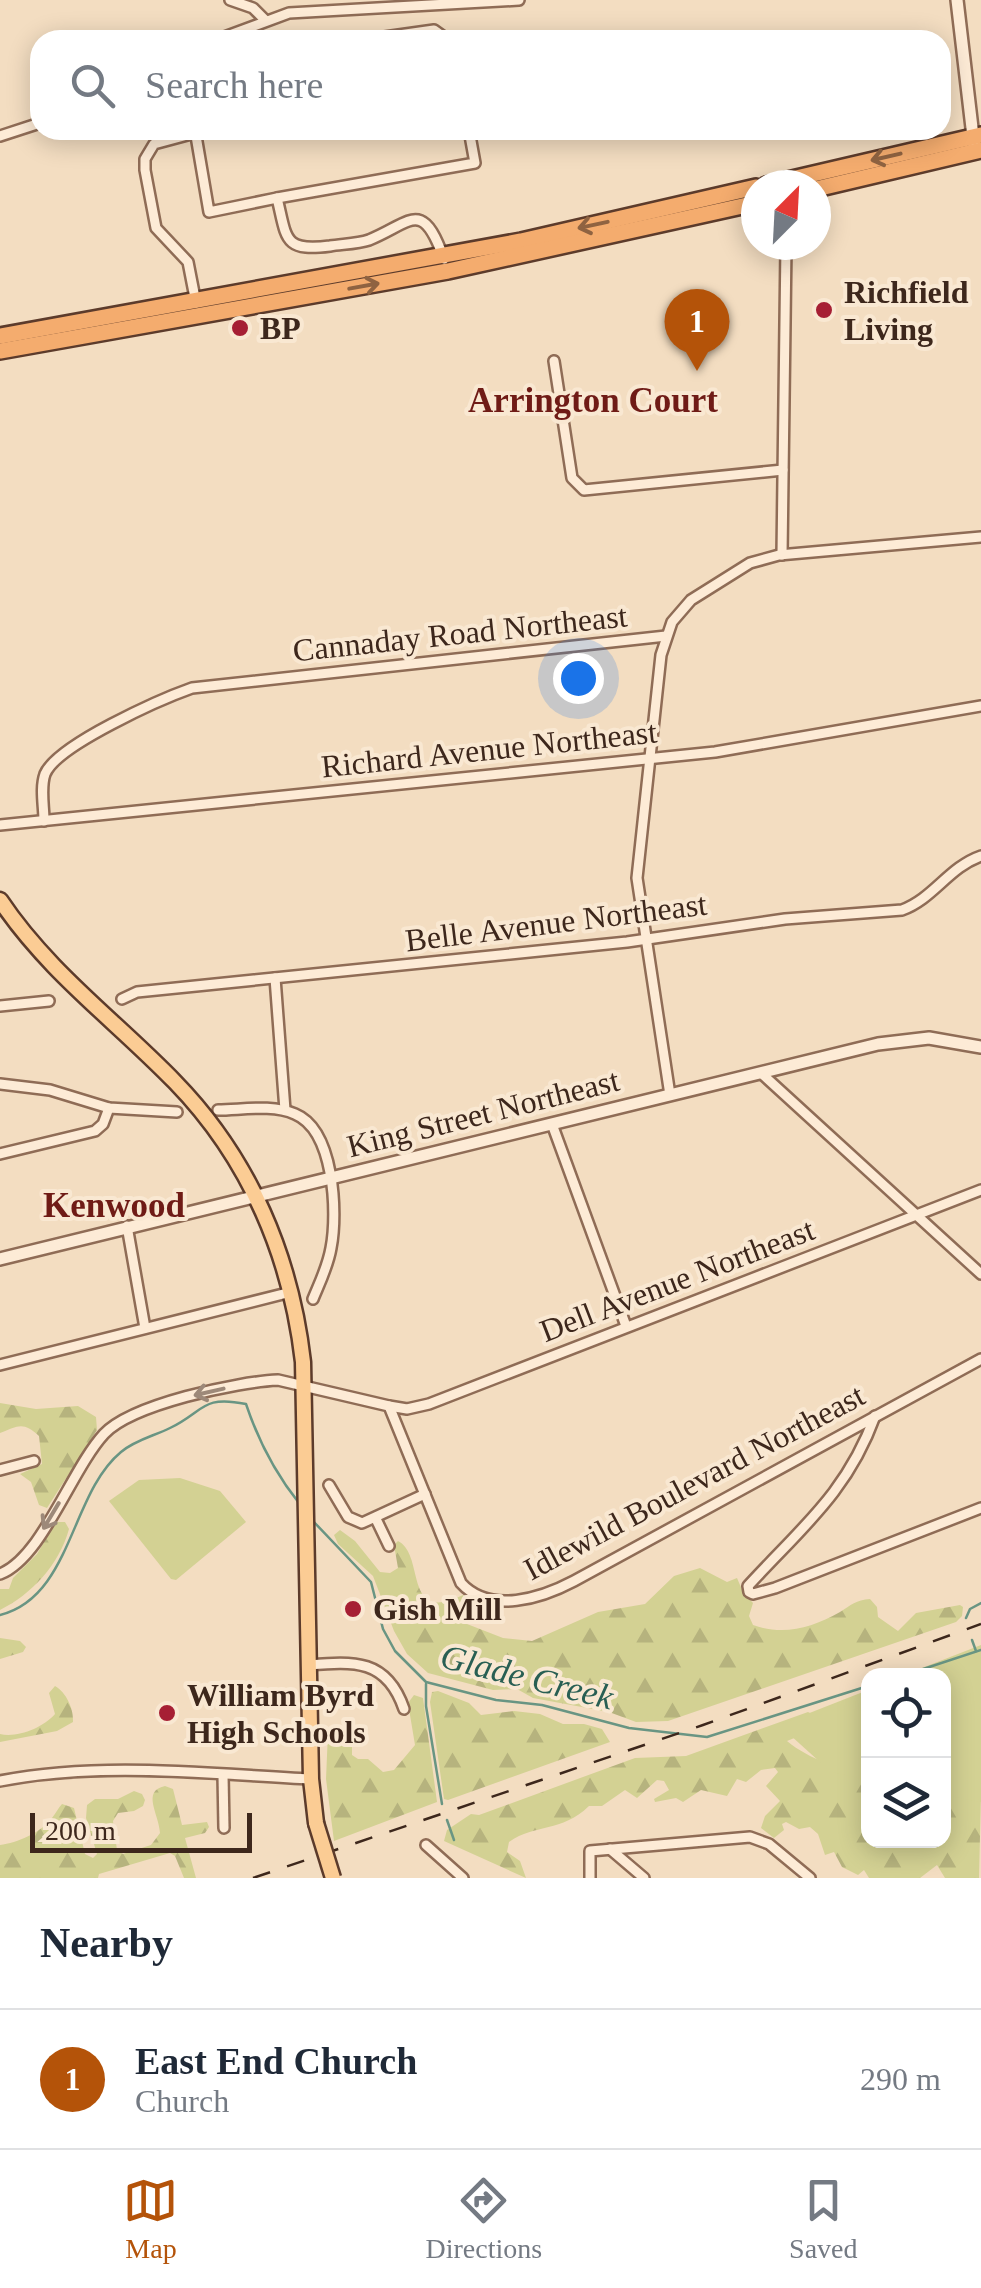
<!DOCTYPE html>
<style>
:root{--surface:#fff;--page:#f2f2f3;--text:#1f2937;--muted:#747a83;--line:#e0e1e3;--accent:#b45309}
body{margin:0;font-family:Georgia,serif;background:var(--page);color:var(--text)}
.controls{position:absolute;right:30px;bottom:30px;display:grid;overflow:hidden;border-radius:20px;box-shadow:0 5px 25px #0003}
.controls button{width:90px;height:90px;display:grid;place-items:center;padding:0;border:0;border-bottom:2px solid var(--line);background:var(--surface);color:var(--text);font:50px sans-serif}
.compass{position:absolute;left:741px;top:170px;width:90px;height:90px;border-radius:50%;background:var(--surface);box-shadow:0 5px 25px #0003;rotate:24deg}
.scale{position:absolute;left:30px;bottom:25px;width:222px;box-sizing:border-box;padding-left:10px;border:5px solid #3d271c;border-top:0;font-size:28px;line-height:35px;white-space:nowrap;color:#3d271c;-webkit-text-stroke:8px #f9e8d2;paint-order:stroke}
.you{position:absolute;left:578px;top:678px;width:35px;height:35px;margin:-25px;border:8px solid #fff;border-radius:50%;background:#1a73e8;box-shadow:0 0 0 15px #1a73e833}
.badge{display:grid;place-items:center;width:65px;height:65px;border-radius:50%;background:var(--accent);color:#fff;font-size:32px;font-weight:700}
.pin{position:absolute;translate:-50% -82px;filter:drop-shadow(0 2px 5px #0008)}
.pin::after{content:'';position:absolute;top:52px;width:35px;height:30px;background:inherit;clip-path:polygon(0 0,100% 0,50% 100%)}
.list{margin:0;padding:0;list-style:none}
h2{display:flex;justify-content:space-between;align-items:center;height:130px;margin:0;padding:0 40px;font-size:42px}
h2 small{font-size:32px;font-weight:400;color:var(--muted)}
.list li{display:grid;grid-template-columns:65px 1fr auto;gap:30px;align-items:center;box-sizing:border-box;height:140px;padding:0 40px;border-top:2px solid var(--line)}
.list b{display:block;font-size:38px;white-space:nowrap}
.list p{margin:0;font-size:32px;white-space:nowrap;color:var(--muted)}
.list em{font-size:32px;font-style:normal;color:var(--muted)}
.icon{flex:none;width:55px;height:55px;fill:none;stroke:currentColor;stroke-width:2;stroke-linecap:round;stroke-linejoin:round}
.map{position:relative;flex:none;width:981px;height:1878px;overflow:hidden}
.search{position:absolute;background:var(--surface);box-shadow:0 5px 25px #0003;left:30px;right:30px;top:30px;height:110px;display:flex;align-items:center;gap:25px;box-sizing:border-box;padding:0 35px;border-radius:30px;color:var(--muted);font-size:38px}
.sheet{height:270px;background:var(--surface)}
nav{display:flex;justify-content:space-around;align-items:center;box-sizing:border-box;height:140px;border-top:2px solid var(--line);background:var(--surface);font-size:28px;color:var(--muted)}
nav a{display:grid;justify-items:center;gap:5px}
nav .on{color:var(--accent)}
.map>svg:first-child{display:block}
.forest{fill:url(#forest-firs)}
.park{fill:#d3d193}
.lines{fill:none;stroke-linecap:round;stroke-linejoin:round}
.stream{stroke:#699583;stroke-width:2.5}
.minor-casing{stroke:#8f6c56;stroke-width:14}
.tertiary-casing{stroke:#8f6c56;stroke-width:16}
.primary-casing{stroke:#5c3b2b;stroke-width:19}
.trunk-casing{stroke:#5c3b2b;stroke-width:20}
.minor{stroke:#fdebd6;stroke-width:9}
.tertiary{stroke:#fdebd6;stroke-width:11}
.primary{stroke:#fbcc94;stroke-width:14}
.trunk{stroke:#f4ac6e;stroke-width:15}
.rail{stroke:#3d271c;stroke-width:2.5;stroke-dasharray:18 18;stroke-linecap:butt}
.primary-bridge-casing{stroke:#5c3b2b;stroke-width:19;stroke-linecap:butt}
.primary-bridge{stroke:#fbcc94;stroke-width:14}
.oneway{stroke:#8f6341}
.oneway2{stroke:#9d8979}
.poi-dot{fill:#a61f34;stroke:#f9e8d2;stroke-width:4}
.labels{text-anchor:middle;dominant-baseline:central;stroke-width:8;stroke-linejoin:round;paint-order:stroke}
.poi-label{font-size:32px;font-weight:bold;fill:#3d271c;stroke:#f9e8d2;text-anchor:start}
.street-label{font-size:32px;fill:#3d271c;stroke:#f9e8d2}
.neighbourhood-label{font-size:35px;font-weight:bold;fill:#6f1b16;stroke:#f9e8d2}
.water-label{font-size:35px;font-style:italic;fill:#295f53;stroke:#f9e8d2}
</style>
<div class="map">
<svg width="981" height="1878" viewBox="0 0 981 1878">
<defs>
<pattern id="forest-firs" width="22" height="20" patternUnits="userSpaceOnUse" patternTransform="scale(2.5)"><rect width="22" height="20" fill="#d3d193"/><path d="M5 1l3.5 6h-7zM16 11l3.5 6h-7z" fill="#b6b37e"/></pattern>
</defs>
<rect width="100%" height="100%" fill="#f3ddc1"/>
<g class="forest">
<path d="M0,1403L36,1409L78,1406L96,1417L97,1430L47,1508L39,1505L31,1482L20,1474L42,1464L39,1436C23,1421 18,1426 0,1433Z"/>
<path d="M56,1522H65L69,1529C59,1565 32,1594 0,1610V1589H9L13,1578L37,1554Z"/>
<path d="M340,1530L355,1541L380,1572L390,1573L398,1568L394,1545L398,1541C426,1555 402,1625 463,1595L469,1597L472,1605L466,1614L467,1624L503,1638L532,1641L598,1612L645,1604L674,1576L700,1568L727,1582L737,1578L743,1592L753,1603L749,1616L753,1625C784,1636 811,1628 840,1612C851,1605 856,1600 870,1599L877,1607L878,1617L898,1631L916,1613L960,1605L963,1607L962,1616L956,1622L668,1721L636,1722L609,1712L533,1698L517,1689L493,1690L428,1673L407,1654L394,1631L373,1576L338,1544L334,1535Z"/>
<polygon points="0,1638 20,1641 26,1647 23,1652 0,1659"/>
<path d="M55,1686C66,1692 74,1709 73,1722L57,1731L0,1742V1734C17,1738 43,1728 55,1714L49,1693Z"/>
<polygon points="438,1691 469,1703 481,1715 514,1711 540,1714 563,1724 584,1724 602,1729 610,1742 448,1800 444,1799 430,1702 432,1692"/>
<polygon points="414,1695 423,1698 437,1802 334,1841 326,1779 328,1732 344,1734 352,1745 352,1755 358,1759 368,1759 383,1772 394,1770 415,1745 408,1703"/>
<path d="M808,1712L816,1716L814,1730L787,1741C810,1760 839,1768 868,1775V1840H944V1780L981,1794L979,1878H945L937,1865L920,1878H869L864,1870L858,1875L842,1867L834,1852L825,1855L818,1834L810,1827L799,1829L786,1822L782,1824L784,1830L774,1838L761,1828L765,1816L780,1801L766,1786L778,1772L775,1768L761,1770L746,1782L737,1779L727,1796L701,1790L683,1802L676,1798L655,1802L654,1799L669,1790L664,1781L657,1780L637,1798L625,1790L602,1806H589C561,1833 536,1823 509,1842L507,1852L520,1861L526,1878L444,1841L447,1830L471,1814L479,1815L635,1758L686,1756Z"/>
<path d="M165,1786L173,1789L182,1825L207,1822L209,1827L205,1833L185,1838L196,1878H184L175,1856L170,1853L99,1874L98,1878H0V1845C17,1843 42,1832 52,1818C56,1813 58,1808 62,1804L74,1808L85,1854L93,1858L97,1854L86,1818L87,1805L95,1799H118L134,1791L142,1794L145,1800L143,1806L134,1811L118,1813L113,1821L117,1850L123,1854L151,1845L160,1833C159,1814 141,1791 165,1786Z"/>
</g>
<g class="park">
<polygon points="180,1478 220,1491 246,1522 176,1580 171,1579 109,1501 139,1480"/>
<polygon points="981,1645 981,1802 944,1795 944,1676 904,1675"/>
<polygon points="868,1690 868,1780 831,1772 779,1725"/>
</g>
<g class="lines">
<g class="stream">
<polyline points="313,1521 371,1582 383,1629 395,1651 426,1682 496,1700 542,1705 629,1728 707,1737 868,1686"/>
<path d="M0,1615C72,1597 70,1494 121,1452C135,1440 154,1436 170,1428C205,1411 201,1395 246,1404C258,1440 275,1473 299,1503"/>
<polyline points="966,1618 970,1609 981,1603"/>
<polyline points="972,1640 976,1651"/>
<polyline points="902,1676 981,1650"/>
<polyline points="426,1684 426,1706 442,1804"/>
<polyline points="447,1820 454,1840"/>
</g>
<g class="minor-casing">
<g id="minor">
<polyline points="230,0 253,8 265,20"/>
<polyline points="216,40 289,13 519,0"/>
<polyline points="363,40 434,30 448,40"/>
<polyline points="195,130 209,212 277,198"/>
<polyline points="195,133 154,144 145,159 145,170 156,228 188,262 196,303"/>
<polyline points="0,136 40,123"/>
<path d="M444,259C422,197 411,223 369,240C357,244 342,244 330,246C283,252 287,239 277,198L475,163L469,130"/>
<polyline points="554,361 572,478 584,490 783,470"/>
<polyline points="782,555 786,245"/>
<path d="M44,821C44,806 40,788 45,774C57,745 161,699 192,688L666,636"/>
<polyline points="0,825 715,752 981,706"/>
<polyline points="275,978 285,1110"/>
<path d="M122,999L137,992L627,942L785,919L902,910C933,899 949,867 981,856"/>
<polyline points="0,1006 49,1001"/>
<polyline points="761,1073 981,1274"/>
<polyline points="0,1084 50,1090 109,1108 177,1112"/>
<polyline points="670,1095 637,878 661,655 672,622 691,600 750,563 779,555 981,537"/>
<path d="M218,1110C241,1110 272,1104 295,1114C334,1130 338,1212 331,1248C328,1266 320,1282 313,1299"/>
<polyline points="552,1124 626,1326"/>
<polyline points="0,1154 95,1131 103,1124 109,1108"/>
<polyline points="127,1226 145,1328"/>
<polyline points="0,1365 291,1292"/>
<polyline points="389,1406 407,1409 429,1404 981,1190"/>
<path d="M875,1416C847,1493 801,1528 748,1586L749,1592L753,1594L775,1588L981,1508"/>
<polyline points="0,1470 34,1461"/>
<polyline points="329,1485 348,1517 362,1523 425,1494"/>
<polyline points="376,1519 389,1546"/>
<path d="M0,1574C42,1558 71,1470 104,1434C132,1404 237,1382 278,1380L389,1406L461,1583C490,1615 542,1598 574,1581L981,1359"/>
<path d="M309,1665C354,1661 387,1659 404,1709"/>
<polyline points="223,1775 224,1828"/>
<path d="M0,1781C102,1761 208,1774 311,1779"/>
<polyline points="426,1845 463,1878"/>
<polyline points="610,1849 644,1878"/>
<polyline points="590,1878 590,1851 750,1837 769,1844 810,1878"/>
</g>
</g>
<g class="tertiary-casing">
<g id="tertiary">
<polyline points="957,0 974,145"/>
<polyline points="0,1259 878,1044 929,1038 981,1047"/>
</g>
</g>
<g class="primary-casing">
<path id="primary" d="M0,900C48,972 116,1021 175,1082C250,1159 291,1257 303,1362L311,1779L316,1823"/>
</g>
<g class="trunk-casing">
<g id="trunk">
<polyline points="766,185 981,135"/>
<polyline points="816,189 981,150"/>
<polyline points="0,336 521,241 756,187"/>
<polyline points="0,351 448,271 756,203"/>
</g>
</g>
<use href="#minor" class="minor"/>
<use href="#tertiary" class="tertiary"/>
<use href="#primary" class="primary"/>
<use href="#trunk" class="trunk"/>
<polyline class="rail" points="253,1878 703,1725 981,1624"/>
<g class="primary-bridge-casing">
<polyline id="primary-bridge" points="316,1823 333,1878"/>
</g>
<use href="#primary-bridge" class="primary-bridge"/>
</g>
<defs><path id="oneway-shaft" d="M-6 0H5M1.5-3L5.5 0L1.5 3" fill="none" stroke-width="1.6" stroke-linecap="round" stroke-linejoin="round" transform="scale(2.5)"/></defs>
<g class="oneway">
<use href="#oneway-shaft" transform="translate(886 157) rotate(167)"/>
<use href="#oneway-shaft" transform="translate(593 225) rotate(168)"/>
<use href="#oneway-shaft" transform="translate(364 286) rotate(-10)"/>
</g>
<g class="oneway2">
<use href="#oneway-shaft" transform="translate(209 1392) rotate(167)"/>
<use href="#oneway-shaft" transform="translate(51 1516) rotate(121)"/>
</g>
<g class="poi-dot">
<circle cx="824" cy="310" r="10"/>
<circle cx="240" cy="328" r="10"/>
<circle cx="353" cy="1609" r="10"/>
<circle cx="167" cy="1713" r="10"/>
</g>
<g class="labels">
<g class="poi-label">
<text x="844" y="292">Richfield<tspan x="844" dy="37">Living</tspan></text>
<text x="260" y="328">BP</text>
<text x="373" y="1609">Gish Mill</text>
<text x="187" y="1695">William Byrd<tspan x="187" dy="37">High Schools</tspan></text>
</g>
<g class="street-label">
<text transform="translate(460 633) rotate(-6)">Cannaday Road Northeast</text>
<text transform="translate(489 749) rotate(-6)">Richard Avenue Northeast</text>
<text transform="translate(556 922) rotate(-7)">Belle Avenue Northeast</text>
<text transform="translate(483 1113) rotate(-14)">King Street Northeast</text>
<text transform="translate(677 1280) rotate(-21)">Dell Avenue Northeast</text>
<text transform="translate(694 1482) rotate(-28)">Idlewild Boulevard Northeast</text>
</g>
<g class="neighbourhood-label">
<text x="593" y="400">Arrington Court</text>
<text x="114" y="1205">Kenwood</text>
</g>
<g class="water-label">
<text transform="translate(527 1677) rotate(14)">Glade Creek</text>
</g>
</g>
</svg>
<div class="controls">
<button><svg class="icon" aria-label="locate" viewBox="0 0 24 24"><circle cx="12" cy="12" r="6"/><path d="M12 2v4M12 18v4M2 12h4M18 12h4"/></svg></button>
<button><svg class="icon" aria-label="layers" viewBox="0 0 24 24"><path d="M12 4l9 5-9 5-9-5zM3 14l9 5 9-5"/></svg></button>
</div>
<svg class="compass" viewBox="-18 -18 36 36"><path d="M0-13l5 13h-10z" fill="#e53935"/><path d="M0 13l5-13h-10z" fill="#747a83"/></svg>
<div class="scale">200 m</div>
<div class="you"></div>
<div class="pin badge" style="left:697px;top:371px">1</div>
<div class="search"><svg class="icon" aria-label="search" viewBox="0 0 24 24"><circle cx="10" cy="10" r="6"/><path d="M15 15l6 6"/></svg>Search here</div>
</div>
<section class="sheet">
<h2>Nearby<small></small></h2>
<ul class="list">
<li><span class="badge">1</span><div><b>East End Church</b><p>Church</p></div><em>290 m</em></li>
</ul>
</section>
<nav>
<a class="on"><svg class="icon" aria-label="map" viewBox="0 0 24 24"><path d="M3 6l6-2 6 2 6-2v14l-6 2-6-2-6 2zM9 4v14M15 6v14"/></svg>Map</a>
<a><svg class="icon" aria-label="directions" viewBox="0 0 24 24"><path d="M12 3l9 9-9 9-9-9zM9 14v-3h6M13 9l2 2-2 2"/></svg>Directions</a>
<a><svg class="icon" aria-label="saved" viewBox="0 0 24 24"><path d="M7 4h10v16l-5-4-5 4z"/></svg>Saved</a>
</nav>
